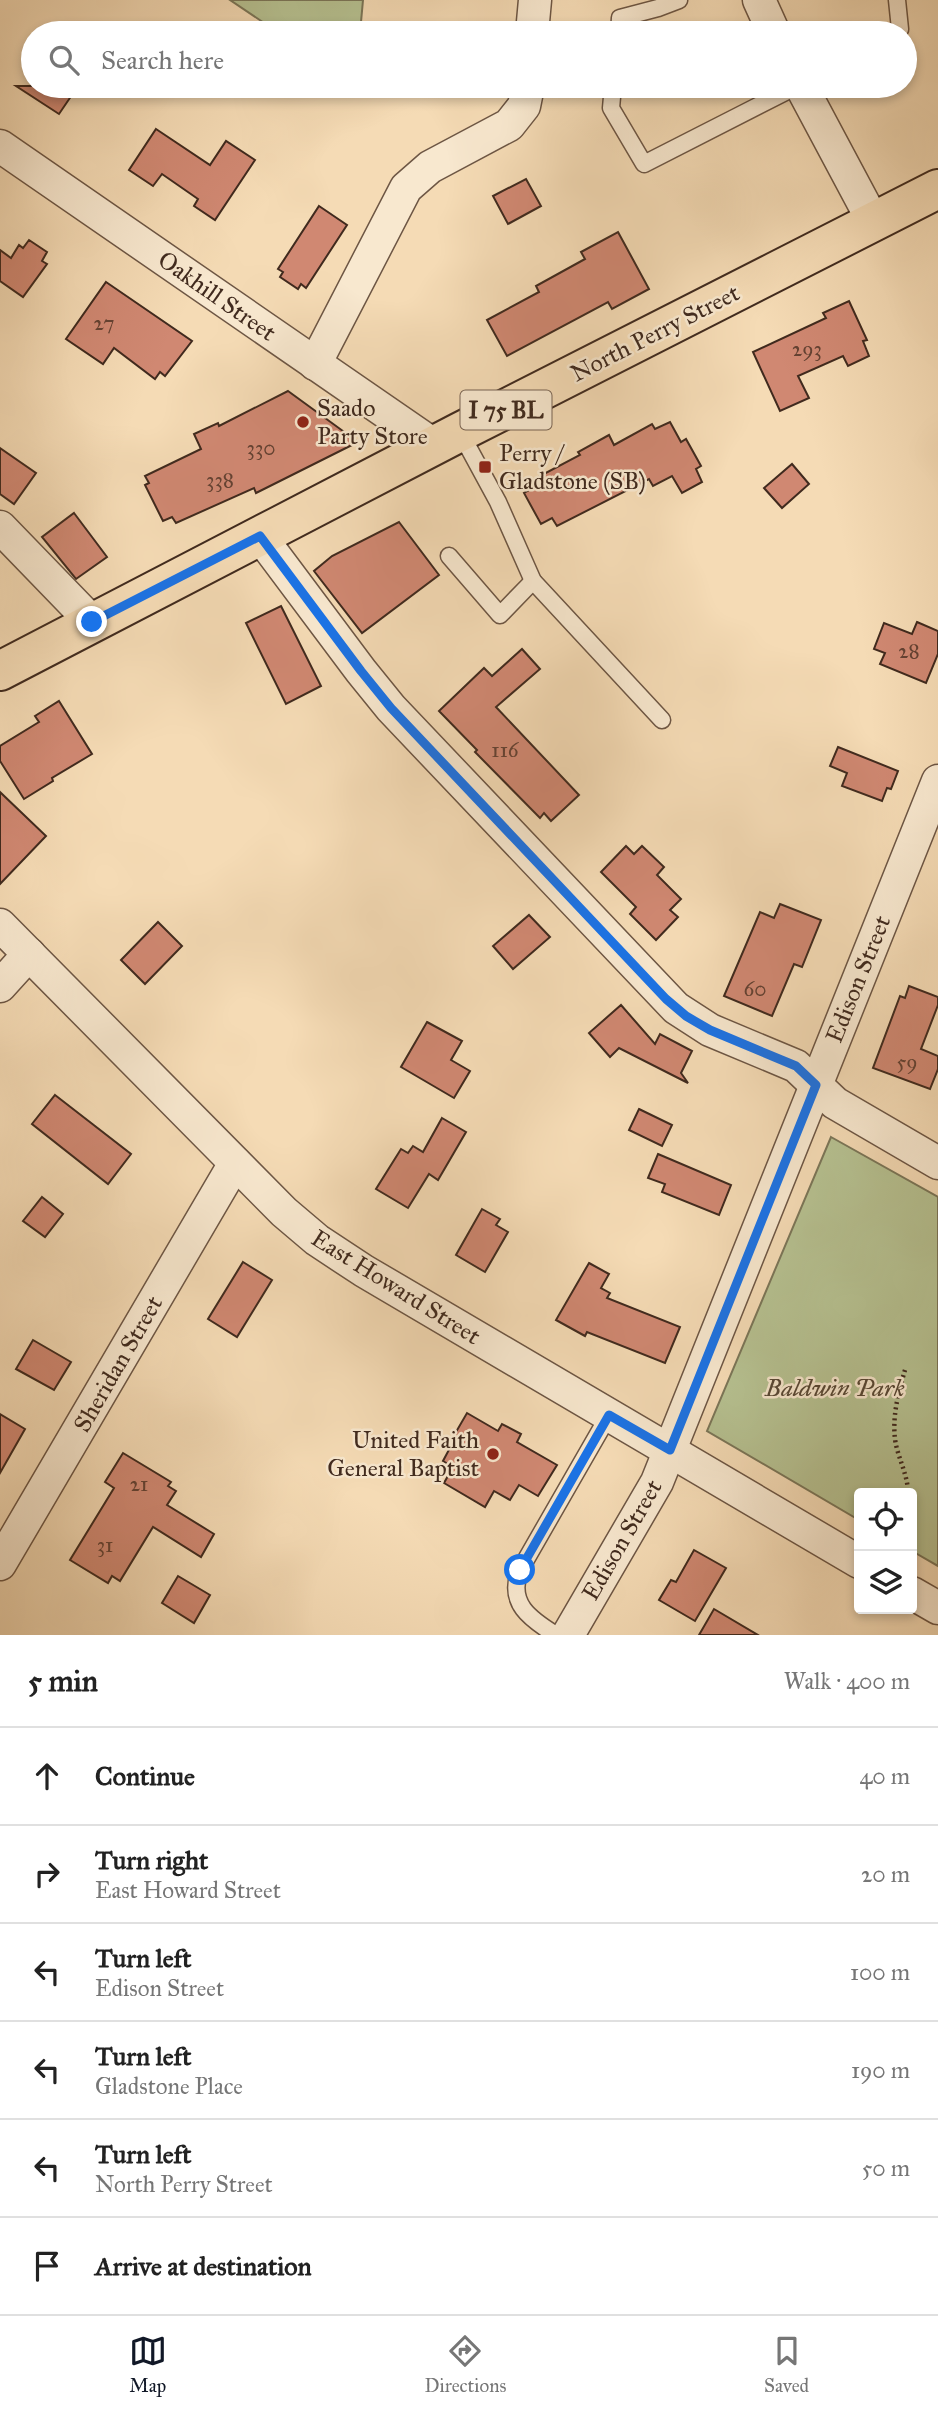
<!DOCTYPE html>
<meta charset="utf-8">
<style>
:root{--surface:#fff;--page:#f2f2f2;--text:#222;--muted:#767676;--line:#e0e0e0;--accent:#111827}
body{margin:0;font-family:"IM FELL Great Primer",serif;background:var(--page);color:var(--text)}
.controls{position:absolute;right:21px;bottom:21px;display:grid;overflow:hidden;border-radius:7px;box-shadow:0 4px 10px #0003}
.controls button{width:63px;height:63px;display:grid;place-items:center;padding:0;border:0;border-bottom:2px solid var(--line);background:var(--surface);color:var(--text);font:35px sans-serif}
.stop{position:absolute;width:21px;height:21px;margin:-16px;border:5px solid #1a73e8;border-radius:50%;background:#fff}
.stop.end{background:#1a73e8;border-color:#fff;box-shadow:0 2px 7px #0008}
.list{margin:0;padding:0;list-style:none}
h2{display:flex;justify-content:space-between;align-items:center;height:91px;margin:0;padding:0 28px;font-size:30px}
h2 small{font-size:23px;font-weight:400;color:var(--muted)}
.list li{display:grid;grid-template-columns:46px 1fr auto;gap:21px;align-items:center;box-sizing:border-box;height:98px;padding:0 28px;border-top:2px solid var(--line)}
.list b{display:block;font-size:26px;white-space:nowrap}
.list p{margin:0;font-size:23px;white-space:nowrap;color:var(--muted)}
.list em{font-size:23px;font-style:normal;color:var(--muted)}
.icon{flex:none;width:38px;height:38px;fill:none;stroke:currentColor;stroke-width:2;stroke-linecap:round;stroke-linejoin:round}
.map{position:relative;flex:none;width:938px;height:1635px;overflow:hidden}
.search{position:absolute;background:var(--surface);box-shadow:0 4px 10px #0003;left:21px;right:21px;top:21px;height:77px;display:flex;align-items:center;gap:18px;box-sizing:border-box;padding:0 24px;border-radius:38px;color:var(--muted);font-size:26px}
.sheet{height:679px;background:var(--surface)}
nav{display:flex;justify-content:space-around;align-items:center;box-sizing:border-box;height:98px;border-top:2px solid var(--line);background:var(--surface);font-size:19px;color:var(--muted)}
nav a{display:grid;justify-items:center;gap:4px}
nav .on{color:var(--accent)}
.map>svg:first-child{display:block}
.green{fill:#b6c191;stroke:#7b7658;stroke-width:2}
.building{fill:#d08872;stroke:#402a1e;stroke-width:2}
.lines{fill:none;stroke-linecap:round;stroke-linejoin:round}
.lane-casing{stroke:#6d5644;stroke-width:19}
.street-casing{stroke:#6d5644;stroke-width:35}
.primary-casing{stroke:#402a1e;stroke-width:42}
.path{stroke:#402a1e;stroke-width:4.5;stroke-dasharray:2 3.5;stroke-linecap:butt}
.lane{stroke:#f8e8cf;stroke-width:16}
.street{stroke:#f8e8cf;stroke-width:32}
.primary{stroke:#f5dbb5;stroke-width:38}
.route{stroke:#1a73e8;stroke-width:9}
.poi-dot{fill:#8f2418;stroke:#f8e8cf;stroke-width:2.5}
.labels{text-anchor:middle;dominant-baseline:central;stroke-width:5;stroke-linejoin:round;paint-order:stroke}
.number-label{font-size:21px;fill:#644233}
.shield{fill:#f8e8cf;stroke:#776353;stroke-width:2}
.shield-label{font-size:23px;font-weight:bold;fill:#402a1e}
.street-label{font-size:24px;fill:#402a1e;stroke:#f8e8cf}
.poi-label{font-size:24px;fill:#402a1e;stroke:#f8e8cf;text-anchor:start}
.park-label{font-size:24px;font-style:italic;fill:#584835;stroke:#f8e8cf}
</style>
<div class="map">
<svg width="938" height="1635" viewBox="0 0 938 1635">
<rect width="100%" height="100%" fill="#f5dbb5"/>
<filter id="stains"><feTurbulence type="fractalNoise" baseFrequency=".00286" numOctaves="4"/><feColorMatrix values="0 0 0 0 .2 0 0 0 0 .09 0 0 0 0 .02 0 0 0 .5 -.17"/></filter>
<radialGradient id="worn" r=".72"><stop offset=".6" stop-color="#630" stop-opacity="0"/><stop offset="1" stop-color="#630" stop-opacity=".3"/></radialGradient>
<g class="green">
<polygon points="230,0 363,0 360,33 279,33"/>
<polygon points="831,1137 938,1197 938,1566 912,1551 912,1493 859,1493 859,1520 707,1431"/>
</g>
<g class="building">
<polygon points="16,86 78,86 59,114"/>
<polygon points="156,129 210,165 226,141 255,160 215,220 194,206 198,199 162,174 153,186 129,170"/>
<polygon points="526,179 541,206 508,224 493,196"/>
<polygon points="319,206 347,225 306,288 301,284 298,289 280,277 283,272 278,269"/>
<polygon points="618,232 649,289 612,309 608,302 507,356 487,320 539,292 536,286 585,259 581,252"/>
<polygon points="29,240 47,252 42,261 47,264 23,297 0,281 0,250 11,258 19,245 23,248"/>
<polygon points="106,282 192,341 165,376 160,372 155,379 114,348 103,364 66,339"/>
<polygon points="849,301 867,340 863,341 869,356 848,366 843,356 798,376 809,398 780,411 753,352 826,318 823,313"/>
<polygon points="288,391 358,442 256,493 254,488 176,523 172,517 163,521 145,485 149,483 145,476 201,449 194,434 218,423 219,426"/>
<polygon points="670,422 681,442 686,439 701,466 696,469 702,482 682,493 672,476 653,486 649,479 557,526 552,518 541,524 524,493 543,482 540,476 580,455 578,452 609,435 614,445 652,424 655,429"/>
<polygon points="0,448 36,473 14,504 0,494"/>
<polygon points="792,464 809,484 782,508 764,488"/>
<polygon points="74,513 107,557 76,579 42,537"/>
<polygon points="399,522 439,575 362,633 314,571 332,556"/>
<polygon points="281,606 321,686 286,704 246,623"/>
<polygon points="917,622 938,631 938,654 926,683 880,664 885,653 874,649 884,623 912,634"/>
<polygon points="522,649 540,669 496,707 579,795 551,821 544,813 540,818 475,752 477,750 439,711 484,668 492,676"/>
<polygon points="59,701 92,754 52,778 53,781 24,799 0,761 0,746 39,722 35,716"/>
<polygon points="838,747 898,771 891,789 887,788 882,801 842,786 847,773 830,766"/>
<polygon points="0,792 46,836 0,884"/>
<polygon points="626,846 634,854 642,846 664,867 657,875 681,899 670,910 678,917 656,940 630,914 636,907 601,872"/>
<polygon points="780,904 821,920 802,967 794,964 772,1016 724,996 760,912 774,918"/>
<polygon points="529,915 550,937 513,969 493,946"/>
<polygon points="158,922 182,946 145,984 121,960"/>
<polygon points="909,986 938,997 938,1005 921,1049 938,1056 938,1069 930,1089 873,1068 900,996 905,998"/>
<polygon points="621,1005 655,1044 660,1034 692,1051 681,1073 688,1083 619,1048 610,1057 589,1033"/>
<polygon points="427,1022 462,1041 451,1060 470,1071 454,1098 401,1067"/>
<polygon points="55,1095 131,1154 108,1184 32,1124"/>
<polygon points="639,1109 672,1125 662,1146 629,1130"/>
<polygon points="442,1118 466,1132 438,1180 429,1174 408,1208 376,1189 401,1149 408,1153 413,1146 423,1152"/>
<polygon points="658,1154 731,1185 719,1215 662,1192 665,1184 648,1178"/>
<polygon points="42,1197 63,1214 45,1237 23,1221"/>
<polygon points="482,1209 500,1219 496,1225 508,1232 485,1272 456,1255"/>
<polygon points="243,1262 272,1280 237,1337 208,1319"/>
<polygon points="589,1263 609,1274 601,1288 610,1293 607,1298 680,1327 665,1363 587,1332 585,1336 556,1320"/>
<polygon points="33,1340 71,1362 54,1390 16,1369"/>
<polygon points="467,1413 498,1431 502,1424 521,1434 517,1442 557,1465 538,1496 519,1485 510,1500 494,1491 485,1507 444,1483 453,1467 443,1461 451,1446 449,1444"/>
<polygon points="0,1414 25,1429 0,1473"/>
<polygon points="123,1453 171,1482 168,1486 176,1491 167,1505 214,1534 201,1557 153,1527 120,1581 112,1576 108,1583 70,1560 114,1488 105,1482"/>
<polygon points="694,1550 726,1568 695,1621 659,1600 671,1580 676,1582"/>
<polygon points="178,1576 210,1595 194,1623 162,1603"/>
<polygon points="714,1609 758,1635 699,1635"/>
</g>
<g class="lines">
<g class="lane-casing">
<g id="lane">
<polyline points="619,33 620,18 658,8 679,0"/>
<polyline points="893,33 900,29 897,0"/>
<polyline points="613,86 611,108 644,164 797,86"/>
<polyline points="460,432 498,502 533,581 662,720"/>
<polyline points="449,556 500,615 533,581"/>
<path d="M556,1635C530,1619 507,1603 520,1570L609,1415"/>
</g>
</g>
<g class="street-casing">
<g id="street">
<polyline points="759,0 774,33"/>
<polyline points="532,33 535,0"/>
<polyline points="801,86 873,221"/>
<polyline points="0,146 435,446"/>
<polyline points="315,364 406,188 430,167 509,125 524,106 528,86"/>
<polyline points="0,527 92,622"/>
<polyline points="260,536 361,671 391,708 676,1008 710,1030 796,1066 835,1103 938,1163"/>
<polyline points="0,925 284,1212 317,1240 364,1271 859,1562"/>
<polyline points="0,986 29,954"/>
<polyline points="0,1564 235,1163"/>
<polyline points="912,1593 938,1608"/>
<polyline points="568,1635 657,1482 938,781"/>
</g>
</g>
<g class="primary-casing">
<polyline id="primary" points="0,671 460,432 938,189"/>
</g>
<path class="path" d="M905,1370C898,1394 891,1420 896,1445C900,1462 908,1477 908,1493"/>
<use href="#lane" class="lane"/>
<use href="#street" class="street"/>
<use href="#primary" class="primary"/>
</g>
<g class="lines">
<polyline class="route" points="92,622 260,536 361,671 391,708 666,999 686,1016 710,1030 796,1066 816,1085 670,1450 609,1415 520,1570"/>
</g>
<g class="poi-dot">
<circle cx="303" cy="422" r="7"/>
<rect x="478" y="460" width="14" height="14" rx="3.5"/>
<circle cx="493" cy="1454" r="7"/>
</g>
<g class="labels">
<g class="number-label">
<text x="104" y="323">27</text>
<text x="807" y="349">293</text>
<text x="261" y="448">330</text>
<text x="220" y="480">338</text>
<text x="909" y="651">28</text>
<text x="505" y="750">116</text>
<text x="755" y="989">60</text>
<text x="907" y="1062">59</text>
<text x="139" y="1484">21</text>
<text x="105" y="1545">31</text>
</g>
<rect class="shield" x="460.5" y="390.5" width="91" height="39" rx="5"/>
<g class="shield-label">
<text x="506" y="410">I 75 BL</text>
</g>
<g class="street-label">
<text transform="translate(217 296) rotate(35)">Oakhill Street</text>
<text transform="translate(655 333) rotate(-27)">North Perry Street</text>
<text transform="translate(858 979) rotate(-68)">Edison Street</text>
<text transform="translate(396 1287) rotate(32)">East Howard Street</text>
<text transform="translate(118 1364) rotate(-60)">Sheridan Street</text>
<text transform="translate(622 1540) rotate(-60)">Edison Street</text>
</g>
<g class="poi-label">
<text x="317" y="408">Saado<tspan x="317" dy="28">Party Store</tspan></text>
<text x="499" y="453">Perry /<tspan x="499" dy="28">Gladstone (SB)</tspan></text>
<text x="479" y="1440" text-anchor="end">United Faith<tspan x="479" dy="28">General Baptist</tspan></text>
</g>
<g class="park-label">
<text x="835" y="1388">Baldwin Park</text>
</g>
</g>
<rect width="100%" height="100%" filter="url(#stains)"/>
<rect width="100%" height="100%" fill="url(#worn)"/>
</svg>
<div class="controls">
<button><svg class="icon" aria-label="locate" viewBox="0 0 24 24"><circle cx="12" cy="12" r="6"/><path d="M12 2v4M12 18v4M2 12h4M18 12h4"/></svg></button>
<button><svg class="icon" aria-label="layers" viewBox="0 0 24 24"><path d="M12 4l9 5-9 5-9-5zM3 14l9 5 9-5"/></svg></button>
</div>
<div class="stop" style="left:520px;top:1570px"></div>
<div class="stop end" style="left:92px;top:622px"></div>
<div class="search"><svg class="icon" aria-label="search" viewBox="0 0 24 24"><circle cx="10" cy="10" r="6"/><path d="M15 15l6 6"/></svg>Search here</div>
</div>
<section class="sheet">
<h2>5 min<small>Walk · 400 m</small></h2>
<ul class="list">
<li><svg class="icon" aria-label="ahead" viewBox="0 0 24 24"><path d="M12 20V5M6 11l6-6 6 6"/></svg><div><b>Continue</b></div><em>40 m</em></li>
<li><svg class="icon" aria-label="right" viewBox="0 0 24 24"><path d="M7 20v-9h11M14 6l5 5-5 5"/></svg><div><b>Turn right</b><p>East Howard Street</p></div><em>20 m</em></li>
<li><svg class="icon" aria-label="left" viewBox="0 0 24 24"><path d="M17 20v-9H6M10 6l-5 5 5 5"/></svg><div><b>Turn left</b><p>Edison Street</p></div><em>100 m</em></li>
<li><svg class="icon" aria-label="left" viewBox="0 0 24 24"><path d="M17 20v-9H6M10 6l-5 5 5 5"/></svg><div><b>Turn left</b><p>Gladstone Place</p></div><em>190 m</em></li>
<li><svg class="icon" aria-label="left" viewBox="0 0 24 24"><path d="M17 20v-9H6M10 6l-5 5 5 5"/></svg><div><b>Turn left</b><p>North Perry Street</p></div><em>50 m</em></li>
<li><svg class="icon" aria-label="arrive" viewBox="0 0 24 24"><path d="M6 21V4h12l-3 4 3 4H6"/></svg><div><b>Arrive at destination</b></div></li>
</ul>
</section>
<nav>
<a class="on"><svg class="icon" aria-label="map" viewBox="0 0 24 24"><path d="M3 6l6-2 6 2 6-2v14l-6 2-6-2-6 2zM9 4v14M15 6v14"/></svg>Map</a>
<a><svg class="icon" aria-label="directions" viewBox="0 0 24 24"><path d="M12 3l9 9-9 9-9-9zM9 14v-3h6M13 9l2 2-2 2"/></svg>Directions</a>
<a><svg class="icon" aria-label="saved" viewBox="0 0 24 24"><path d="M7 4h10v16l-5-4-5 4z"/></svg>Saved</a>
</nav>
